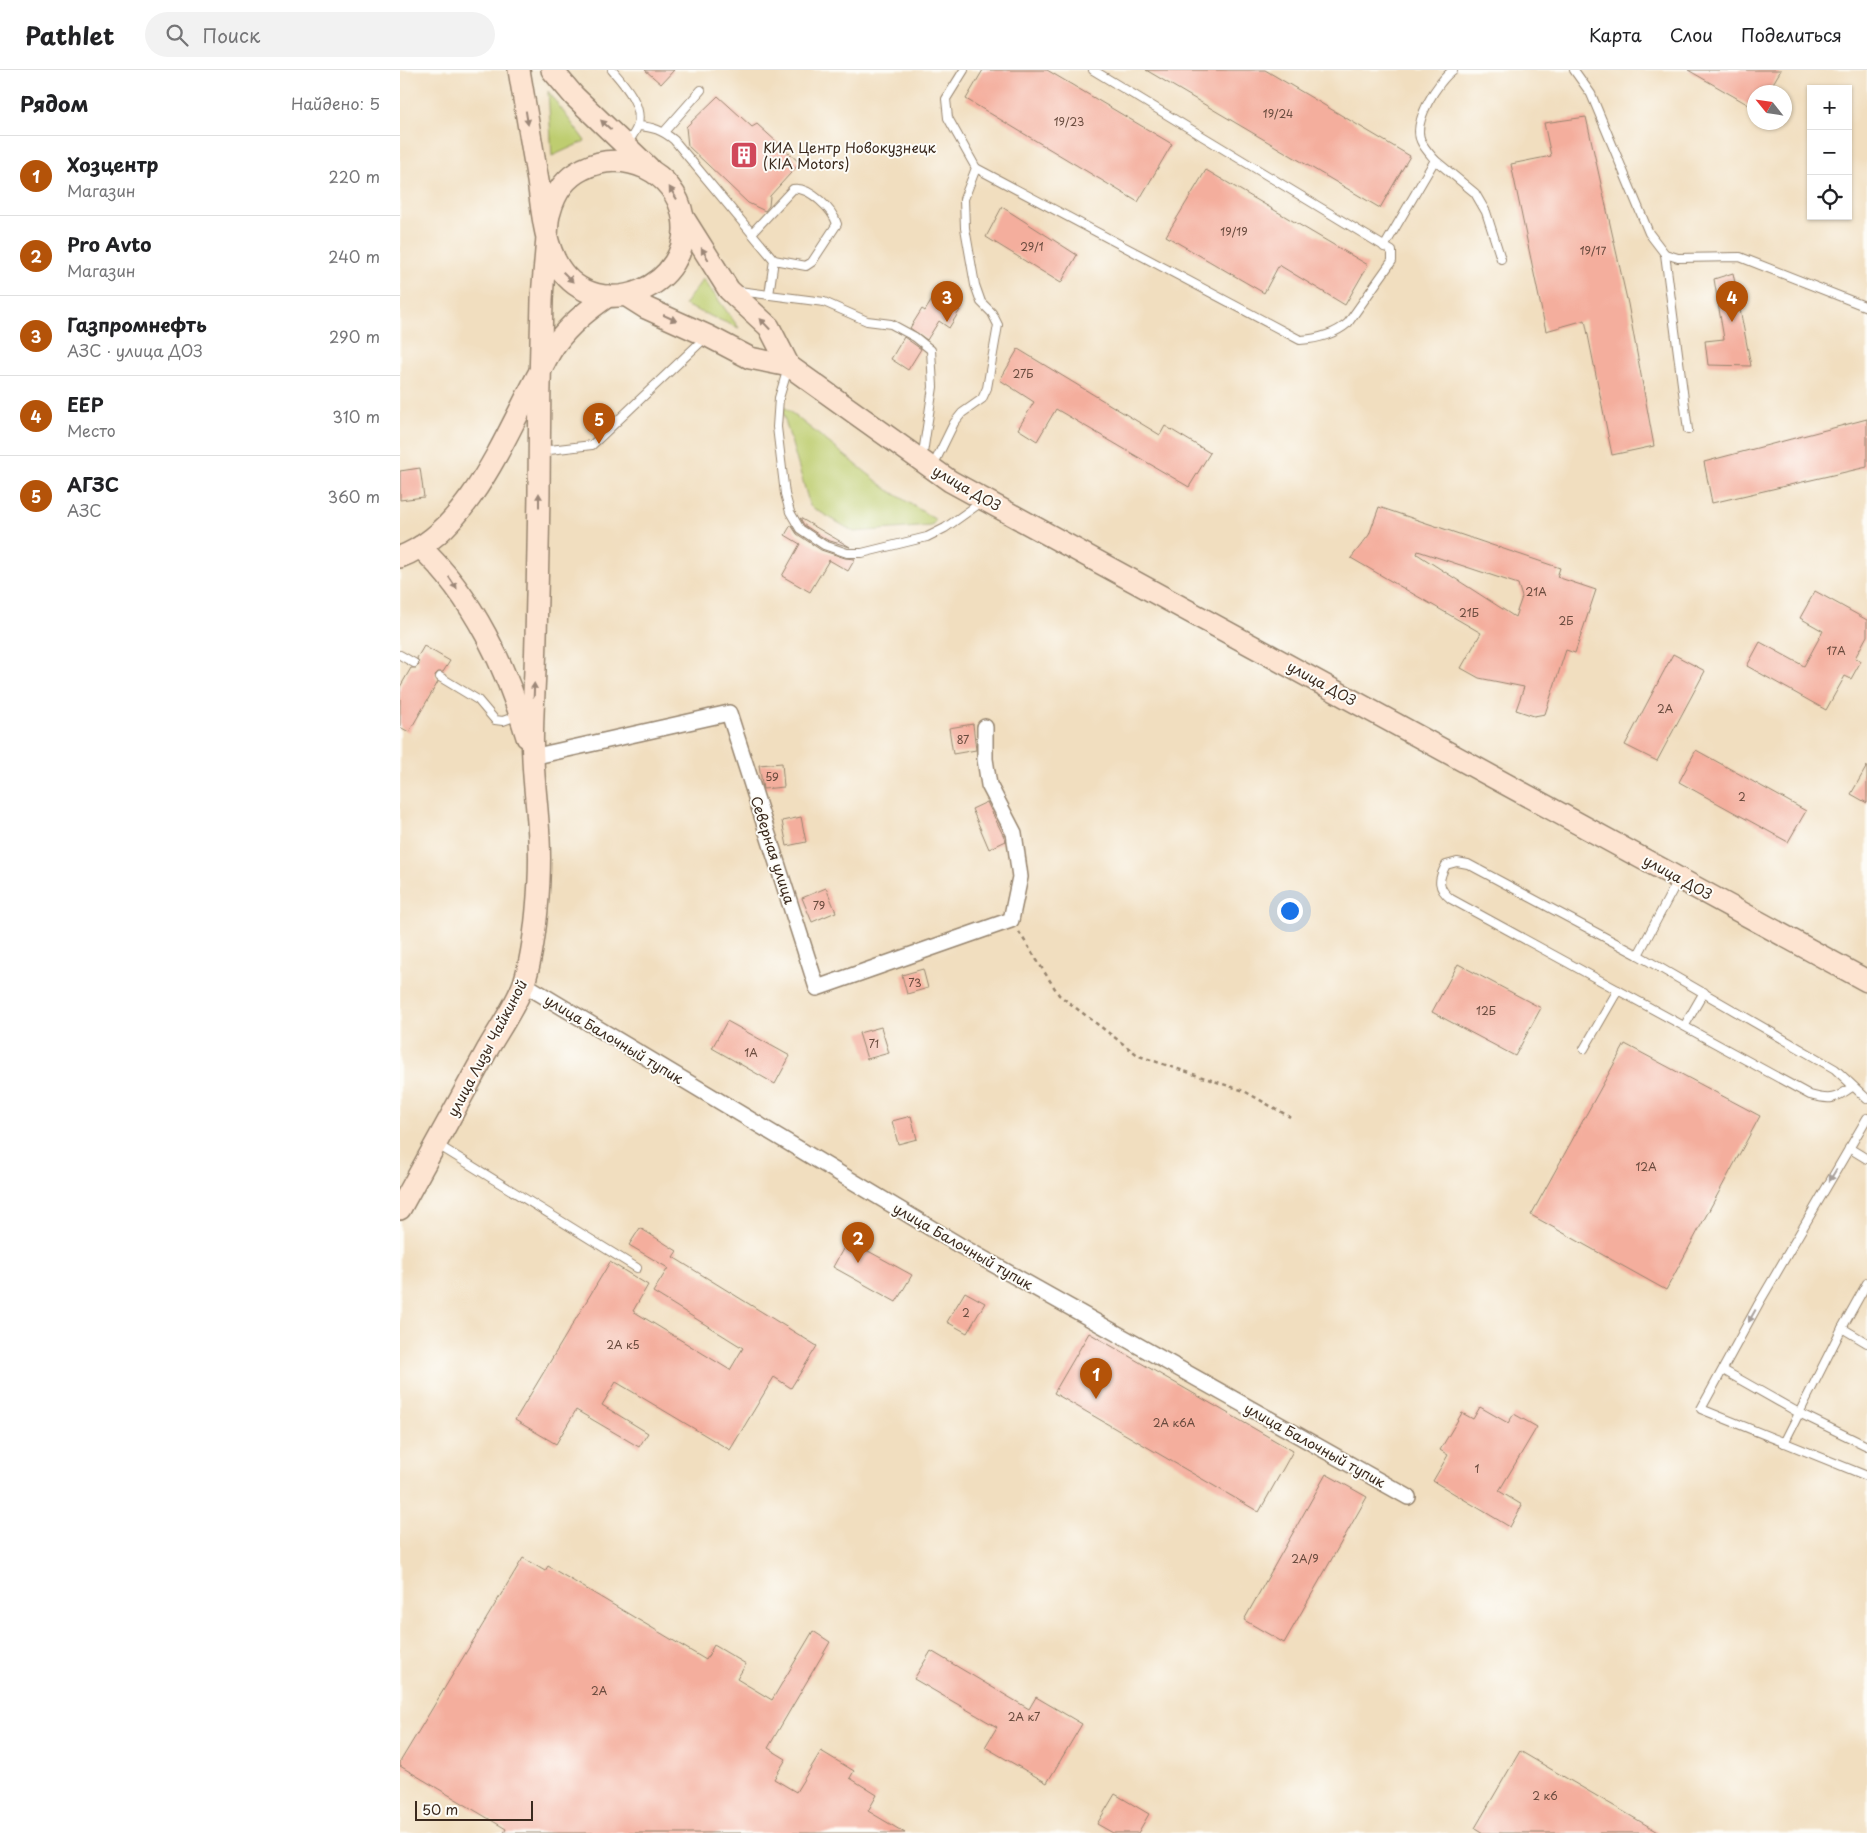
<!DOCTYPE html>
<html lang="ru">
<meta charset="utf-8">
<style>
:root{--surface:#fff;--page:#f2f2f2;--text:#202124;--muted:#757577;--line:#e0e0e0;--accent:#b45309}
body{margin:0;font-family:"Playpen Sans",sans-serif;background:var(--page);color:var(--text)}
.controls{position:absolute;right:15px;top:15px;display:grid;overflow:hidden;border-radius:0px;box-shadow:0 1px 4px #0004}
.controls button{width:45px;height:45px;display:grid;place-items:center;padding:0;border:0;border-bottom:1px solid var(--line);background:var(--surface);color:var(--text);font:25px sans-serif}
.compass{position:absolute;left:1347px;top:15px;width:45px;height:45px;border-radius:50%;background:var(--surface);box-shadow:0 1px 4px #0004;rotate:300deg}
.scale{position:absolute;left:15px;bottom:12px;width:118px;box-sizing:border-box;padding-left:5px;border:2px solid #3b2a1e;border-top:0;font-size:14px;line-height:18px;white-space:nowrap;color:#3b2a1e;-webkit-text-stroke:4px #fdfcf7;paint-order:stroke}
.you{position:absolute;left:889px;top:840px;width:18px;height:18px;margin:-12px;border:4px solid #fff;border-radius:50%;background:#1a73e8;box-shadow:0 0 0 8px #1a73e833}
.badge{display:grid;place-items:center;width:32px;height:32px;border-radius:50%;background:var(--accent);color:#fff;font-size:16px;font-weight:700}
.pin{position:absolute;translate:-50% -41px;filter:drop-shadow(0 1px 2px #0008)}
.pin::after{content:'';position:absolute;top:26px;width:18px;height:15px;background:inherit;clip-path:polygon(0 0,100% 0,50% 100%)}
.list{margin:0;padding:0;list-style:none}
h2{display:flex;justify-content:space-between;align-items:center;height:65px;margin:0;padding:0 20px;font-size:21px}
h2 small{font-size:16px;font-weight:400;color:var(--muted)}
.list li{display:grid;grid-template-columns:32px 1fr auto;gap:15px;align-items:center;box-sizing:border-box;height:80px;padding:0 20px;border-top:1px solid var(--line)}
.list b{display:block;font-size:19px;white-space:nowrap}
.list p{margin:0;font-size:16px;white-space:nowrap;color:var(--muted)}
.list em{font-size:16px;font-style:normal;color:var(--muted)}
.icon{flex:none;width:28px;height:28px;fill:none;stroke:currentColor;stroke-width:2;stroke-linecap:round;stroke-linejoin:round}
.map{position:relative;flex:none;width:1467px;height:1763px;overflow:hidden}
header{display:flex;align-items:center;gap:30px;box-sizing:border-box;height:70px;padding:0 25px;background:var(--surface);border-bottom:1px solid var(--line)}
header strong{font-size:24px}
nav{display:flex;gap:28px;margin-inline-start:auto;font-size:18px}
.search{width:350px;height:45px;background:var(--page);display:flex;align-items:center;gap:12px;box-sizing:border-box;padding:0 18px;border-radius:28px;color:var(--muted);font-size:19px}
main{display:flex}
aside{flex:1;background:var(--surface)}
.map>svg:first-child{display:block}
.grass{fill:#becd6f;stroke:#7c7c46}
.building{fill:#f4ae9d;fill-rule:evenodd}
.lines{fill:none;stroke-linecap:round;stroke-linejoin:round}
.lane-casing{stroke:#96846e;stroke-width:10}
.street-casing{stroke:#96846e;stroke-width:18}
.secondary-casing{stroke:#96846e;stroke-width:24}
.path{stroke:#96846e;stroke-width:2.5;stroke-dasharray:4 4;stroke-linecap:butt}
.lane{stroke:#fff;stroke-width:8}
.street{stroke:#fff;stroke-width:15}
.secondary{stroke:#fde4d1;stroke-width:21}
.oneway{fill:#9c8778}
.oneway2{fill:#a79f9a}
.labels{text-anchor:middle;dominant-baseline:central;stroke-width:4;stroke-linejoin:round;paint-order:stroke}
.number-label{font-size:11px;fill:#694b3e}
.poi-label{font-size:14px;fill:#3b2a1e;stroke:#fdfcf7;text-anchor:start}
.street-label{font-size:14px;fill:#3b2a1e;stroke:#fdfcf7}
</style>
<header>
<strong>Pathlet</strong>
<div class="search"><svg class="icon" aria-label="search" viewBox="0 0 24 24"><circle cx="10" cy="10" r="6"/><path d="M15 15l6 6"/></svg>Поиск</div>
<nav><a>Карта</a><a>Слои</a><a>Поделиться</a></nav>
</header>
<main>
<aside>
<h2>Рядом<small>Найдено: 5</small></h2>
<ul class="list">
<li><span class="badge">1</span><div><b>Хозцентр</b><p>Магазин</p></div><em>220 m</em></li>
<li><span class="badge">2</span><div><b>Pro Аvto</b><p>Магазин</p></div><em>240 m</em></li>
<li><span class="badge">3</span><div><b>Газпромнефть</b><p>АЗС · улица ДОЗ</p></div><em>290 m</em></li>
<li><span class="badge">4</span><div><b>EEP</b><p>Место</p></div><em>310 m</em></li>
<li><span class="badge">5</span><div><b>АГЗС</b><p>АЗС</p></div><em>360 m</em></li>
</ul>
</aside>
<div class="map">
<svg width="1467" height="1763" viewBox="0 0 1467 1763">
<rect width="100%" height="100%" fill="#fdfcf7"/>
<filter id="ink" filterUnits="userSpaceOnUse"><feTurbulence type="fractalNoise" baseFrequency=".02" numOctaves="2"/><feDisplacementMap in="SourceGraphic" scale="10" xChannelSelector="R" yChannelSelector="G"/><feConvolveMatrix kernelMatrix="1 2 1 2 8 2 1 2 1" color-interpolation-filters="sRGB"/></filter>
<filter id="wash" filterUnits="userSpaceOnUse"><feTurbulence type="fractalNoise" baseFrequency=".0096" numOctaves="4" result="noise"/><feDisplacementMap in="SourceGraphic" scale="20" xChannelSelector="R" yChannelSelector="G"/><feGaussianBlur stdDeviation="1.12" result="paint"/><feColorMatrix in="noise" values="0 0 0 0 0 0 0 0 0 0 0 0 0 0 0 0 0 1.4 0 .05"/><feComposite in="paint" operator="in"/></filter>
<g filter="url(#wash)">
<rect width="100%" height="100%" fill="#f1debf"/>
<g class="grass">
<polygon points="148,21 185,71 152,86"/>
<polygon points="303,209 339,258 284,235"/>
<polygon points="384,337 487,419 536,450 531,456 454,462 410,436 383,343"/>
</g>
<g id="blocks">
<g class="building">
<polygon points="245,0 274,0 261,14"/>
<polygon points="583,0 647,0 772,74 738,132 566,29"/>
<polygon points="746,0 865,0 1010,86 980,138"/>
<polygon points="1288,0 1381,0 1368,22 1354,22 1354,38"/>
<polygon points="318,26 352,57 357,54 400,93 370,126 369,136 365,141 348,133 288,76 286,57"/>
<polygon points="1186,47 1228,234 1254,376 1212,385 1185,250 1146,261 1111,94 1151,86 1144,53"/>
<polygon points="806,100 968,195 945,235 879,195 864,223 766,166"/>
<polygon points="602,137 677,185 661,213 586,167"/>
<polygon points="1333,203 1351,296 1308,295 1305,271 1324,269 1314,209"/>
<polygon points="535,225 560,240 549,258 539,251 527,270 510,258 522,239 525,241"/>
<polygon points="504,267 521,279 508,300 491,289"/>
<polygon points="618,279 760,365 765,356 810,383 789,417 656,339 637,371 618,359 634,332 600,310"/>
<polygon points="1467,349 1467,397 1312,433 1304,392"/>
<polygon points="20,398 24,427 0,430 0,401"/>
<path d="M979,437L1160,498L1157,507L1196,520L1175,583L1166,580L1145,644L1134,646L1116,640L1124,617L1079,608L1061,598L1081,563L951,488L969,465ZM1018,481L1118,514L1122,527L1115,547L1017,484Z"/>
<polygon points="400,448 450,477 427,470 404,455"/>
<polygon points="391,455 397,464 421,480 445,488 455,489 448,501 429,490 410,522 382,506 400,474 385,465"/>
<polygon points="1415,521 1467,550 1467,566 1455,588 1461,591 1451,609 1445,606 1426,640 1347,596 1360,572 1404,596 1423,561 1400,548"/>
<polygon points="24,576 50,591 43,602 38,602 35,605 38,612 9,662 0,657 0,617 11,598 16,598 19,595 17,588"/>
<polygon points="1273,584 1305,601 1257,691 1225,675"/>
<polygon points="573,654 576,680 553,684 549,658"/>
<polygon points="1296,680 1406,741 1388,772 1279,712"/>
<polygon points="382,693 384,717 363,719 359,695"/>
<polygon points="1467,696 1467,733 1451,724"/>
<polygon points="587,732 606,771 589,779 572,739"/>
<polygon points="401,747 406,772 387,776 382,751"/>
<polygon points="426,818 436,842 412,852 402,828"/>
<polygon points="1058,894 1141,938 1115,986 1032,942"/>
<polygon points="523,899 528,918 507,924 502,905"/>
<polygon points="327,951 390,986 375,1014 312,978"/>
<polygon points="481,957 489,983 467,989 459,963"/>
<polygon points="1225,974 1360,1046 1266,1220 1131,1145"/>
<polygon points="511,1046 517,1069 498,1074 492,1051"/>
<polygon points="240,1158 277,1181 273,1187 417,1276 391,1318 374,1307 330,1380 216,1312 202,1335 248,1363 239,1377 176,1340 156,1374 115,1350 210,1192 248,1215 233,1241 330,1300 343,1278 253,1222 268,1198 229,1175"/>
<polygon points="448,1170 512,1205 496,1232 433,1197"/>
<polygon points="565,1222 585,1233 567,1263 547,1252"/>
<polygon points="689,1263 893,1381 859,1442 654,1323"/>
<polygon points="1080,1337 1108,1353 1114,1344 1137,1357 1099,1421 1122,1435 1110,1457 1033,1411 1048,1385 1040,1380 1062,1343 1073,1349"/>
<polygon points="926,1404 967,1427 884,1573 844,1550"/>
<polygon points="123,1488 145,1501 148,1496 306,1590 314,1575 346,1594 337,1609 372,1630 413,1561 430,1572 368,1678 386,1689 374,1709 396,1722 421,1681 454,1701 450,1708 477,1725 468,1741 505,1763 104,1763 106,1759 0,1696 0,1692"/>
<polygon points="531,1581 629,1639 636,1627 682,1654 647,1713 585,1677 597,1657 514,1609"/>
<polygon points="1120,1681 1137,1691 1260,1763 1083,1763 1075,1758"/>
<polygon points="715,1724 749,1744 738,1763 713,1763 697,1754"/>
</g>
</g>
</g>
<g filter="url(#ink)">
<use href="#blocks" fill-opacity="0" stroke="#96846e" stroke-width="1"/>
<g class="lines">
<g class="lane-casing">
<g id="lane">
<path d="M212,0C224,14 245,37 237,57C235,63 230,69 227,74"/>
<polyline points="1174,0 1191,24 1249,163 1265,184 1278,188 1340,187 1467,237"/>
<path d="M238,56C253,57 262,60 274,70L374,190L406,196L412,192L437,154C433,140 409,116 393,119L352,163"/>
<polyline points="264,62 301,20"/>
<polyline points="1035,90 1075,123 1086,142 1101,189"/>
<path d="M576,98L900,270C917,269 935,264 948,253L992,191V181L693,0"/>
<path d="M984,177L1035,90C1030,84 1024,78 1021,71C1012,52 1038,11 1053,0"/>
<polyline points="1265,184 1288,360"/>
<polyline points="339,221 424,232 467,251 491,254 515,267 531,280 533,317 522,390"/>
<polyline points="369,225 374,190"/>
<polyline points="388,298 379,328 377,357 385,424 390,442 400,459 424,475 447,483 462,483 527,467 545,458 583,431"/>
<polyline points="141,381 192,375 306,267"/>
<polyline points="532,398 554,353 562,343 582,329 587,318 598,255 592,243 581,232 575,215 565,158 564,129 576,98 548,48 546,29 564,0"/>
<polyline points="0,585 14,593"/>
<polyline points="40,607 78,630 95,650 103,651 119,645"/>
<polyline points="1238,885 1278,810"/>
<polyline points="1285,955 1304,922"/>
<polyline points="1184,979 1218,920"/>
<path d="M1452,1017C1435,1029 1431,1031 1410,1025L1051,829C1037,818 1038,809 1046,795L1057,792L1068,794L1238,885L1435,999L1467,1029"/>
<polyline points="1467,1048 1359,1233 1301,1339 1467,1406"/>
<polyline points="38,1075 237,1198"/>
<polyline points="1449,1078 1467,1089"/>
<polyline points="1467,1213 1442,1258 1467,1273"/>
<polyline points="1323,1300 1399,1343 1467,1376"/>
<polyline points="1384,1373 1442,1258"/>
</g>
</g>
<g class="street-casing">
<g id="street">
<polyline points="132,687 329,643 417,918 611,850 620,807 614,763 589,715 585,689 585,657"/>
<polyline points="124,914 559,1175 1008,1427"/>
</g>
</g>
<g class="secondary-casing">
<g id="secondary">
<polyline points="152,0 174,26 249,98"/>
<polyline points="283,147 329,220 369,257 389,296"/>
<polyline points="227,226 246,238 308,266 350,288 389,296 550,411 1467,911"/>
<path d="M20,477C73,526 107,599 127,667"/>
<path d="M0,487C69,461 105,366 138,305C144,294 149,282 157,272C171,253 189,239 208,226"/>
<path d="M0,1139C29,1087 57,1035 85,984C97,962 116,936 124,913C136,876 141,808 139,769C138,742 134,716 133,689C131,660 134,630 135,600C137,541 138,482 139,423C139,359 140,294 142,230C143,208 146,187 147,165C148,157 147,150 150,142C155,123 166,107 183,99C224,78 275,101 283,147C295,217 198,257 159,197C144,173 142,139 138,111C132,74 125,37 119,0"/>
</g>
</g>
<polyline class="path" points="619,862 659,925 739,986 844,1021 890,1047"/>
<use href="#lane" class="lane"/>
<use href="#street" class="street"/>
<use href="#secondary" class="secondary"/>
</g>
<defs><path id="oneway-solid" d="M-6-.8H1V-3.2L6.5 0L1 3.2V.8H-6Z" transform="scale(1.25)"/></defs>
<g class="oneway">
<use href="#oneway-solid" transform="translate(127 48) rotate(81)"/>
<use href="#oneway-solid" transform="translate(206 55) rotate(-138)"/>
<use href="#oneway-solid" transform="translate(273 123) rotate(-122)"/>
<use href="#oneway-solid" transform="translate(305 184) rotate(-121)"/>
<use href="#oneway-solid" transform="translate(168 207) rotate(45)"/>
<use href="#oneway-solid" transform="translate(270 248) rotate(24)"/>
<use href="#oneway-solid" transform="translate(365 254) rotate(-133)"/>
<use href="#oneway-solid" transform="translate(139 430) rotate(-90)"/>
<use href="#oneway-solid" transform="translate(53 513) rotate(56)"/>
<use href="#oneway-solid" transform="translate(134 620) rotate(-88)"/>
</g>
<g class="oneway2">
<use href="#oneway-solid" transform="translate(1433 1105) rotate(121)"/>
<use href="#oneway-solid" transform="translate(1352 1246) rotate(119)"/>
</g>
</g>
<defs>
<g id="building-square" transform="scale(1.4375)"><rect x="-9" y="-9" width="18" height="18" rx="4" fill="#d1495b" stroke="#fdfcf7"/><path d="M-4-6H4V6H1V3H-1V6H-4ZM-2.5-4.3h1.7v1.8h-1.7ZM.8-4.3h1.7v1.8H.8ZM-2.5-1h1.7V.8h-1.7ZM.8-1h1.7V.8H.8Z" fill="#fff"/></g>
</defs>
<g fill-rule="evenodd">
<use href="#building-square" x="344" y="85"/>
</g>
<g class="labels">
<g class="number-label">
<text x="878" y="43">19/24</text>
<text x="669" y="51">19/23</text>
<text x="834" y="161">19/19</text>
<text x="632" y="176">29/1</text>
<text x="1193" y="180">19/17</text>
<text x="623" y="303">27Б</text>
<text x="1136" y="521">21А</text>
<text x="1069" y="542">21Б</text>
<text x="1166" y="550">2Б</text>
<text x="1436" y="580">17А</text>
<text x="1265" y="638">2А</text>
<text x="563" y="669">87</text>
<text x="372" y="706">59</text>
<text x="1342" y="726">2</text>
<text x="419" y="835">79</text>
<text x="515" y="912">73</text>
<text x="1086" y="940">12Б</text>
<text x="474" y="973">71</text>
<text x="351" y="982">1А</text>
<text x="1246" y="1096">12А</text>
<text x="566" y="1242">2</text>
<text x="223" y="1274">2А к5</text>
<text x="774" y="1352">2А к6А</text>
<text x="1077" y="1398">1</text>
<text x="905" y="1488">2А/9</text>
<text x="199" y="1620">2А</text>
<text x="624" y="1646">2А к7</text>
<text x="1145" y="1725">2 к6</text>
</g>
<g class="poi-label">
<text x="363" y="77">КИА Центр Новокузнецк<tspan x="363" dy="16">(KIA Motors)</tspan></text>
</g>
<g class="street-label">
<text transform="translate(567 418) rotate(30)">улица ДОЗ</text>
<text transform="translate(922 613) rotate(29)">улица ДОЗ</text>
<text transform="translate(373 780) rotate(72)">Северная улица</text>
<text transform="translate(1278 807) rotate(29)">улица ДОЗ</text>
<text transform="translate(214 969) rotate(31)">улица Балочный тупик</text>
<text transform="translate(87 978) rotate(-62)">улица Лизы Чайкиной</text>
<text transform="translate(563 1176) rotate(30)">улица Балочный тупик</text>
<text transform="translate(915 1375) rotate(29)">улица Балочный тупик</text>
</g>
</g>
</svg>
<div class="controls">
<button>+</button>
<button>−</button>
<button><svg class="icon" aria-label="locate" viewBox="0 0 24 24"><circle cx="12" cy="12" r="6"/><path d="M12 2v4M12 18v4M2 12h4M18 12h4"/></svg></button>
</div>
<svg class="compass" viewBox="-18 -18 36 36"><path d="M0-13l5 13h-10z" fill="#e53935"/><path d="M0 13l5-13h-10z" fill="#757577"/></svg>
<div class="scale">50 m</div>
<div class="you"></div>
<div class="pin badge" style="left:696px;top:1329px">1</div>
<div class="pin badge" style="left:458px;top:1193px">2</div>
<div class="pin badge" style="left:547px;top:252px">3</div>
<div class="pin badge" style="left:1332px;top:252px">4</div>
<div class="pin badge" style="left:199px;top:374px">5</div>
</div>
</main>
